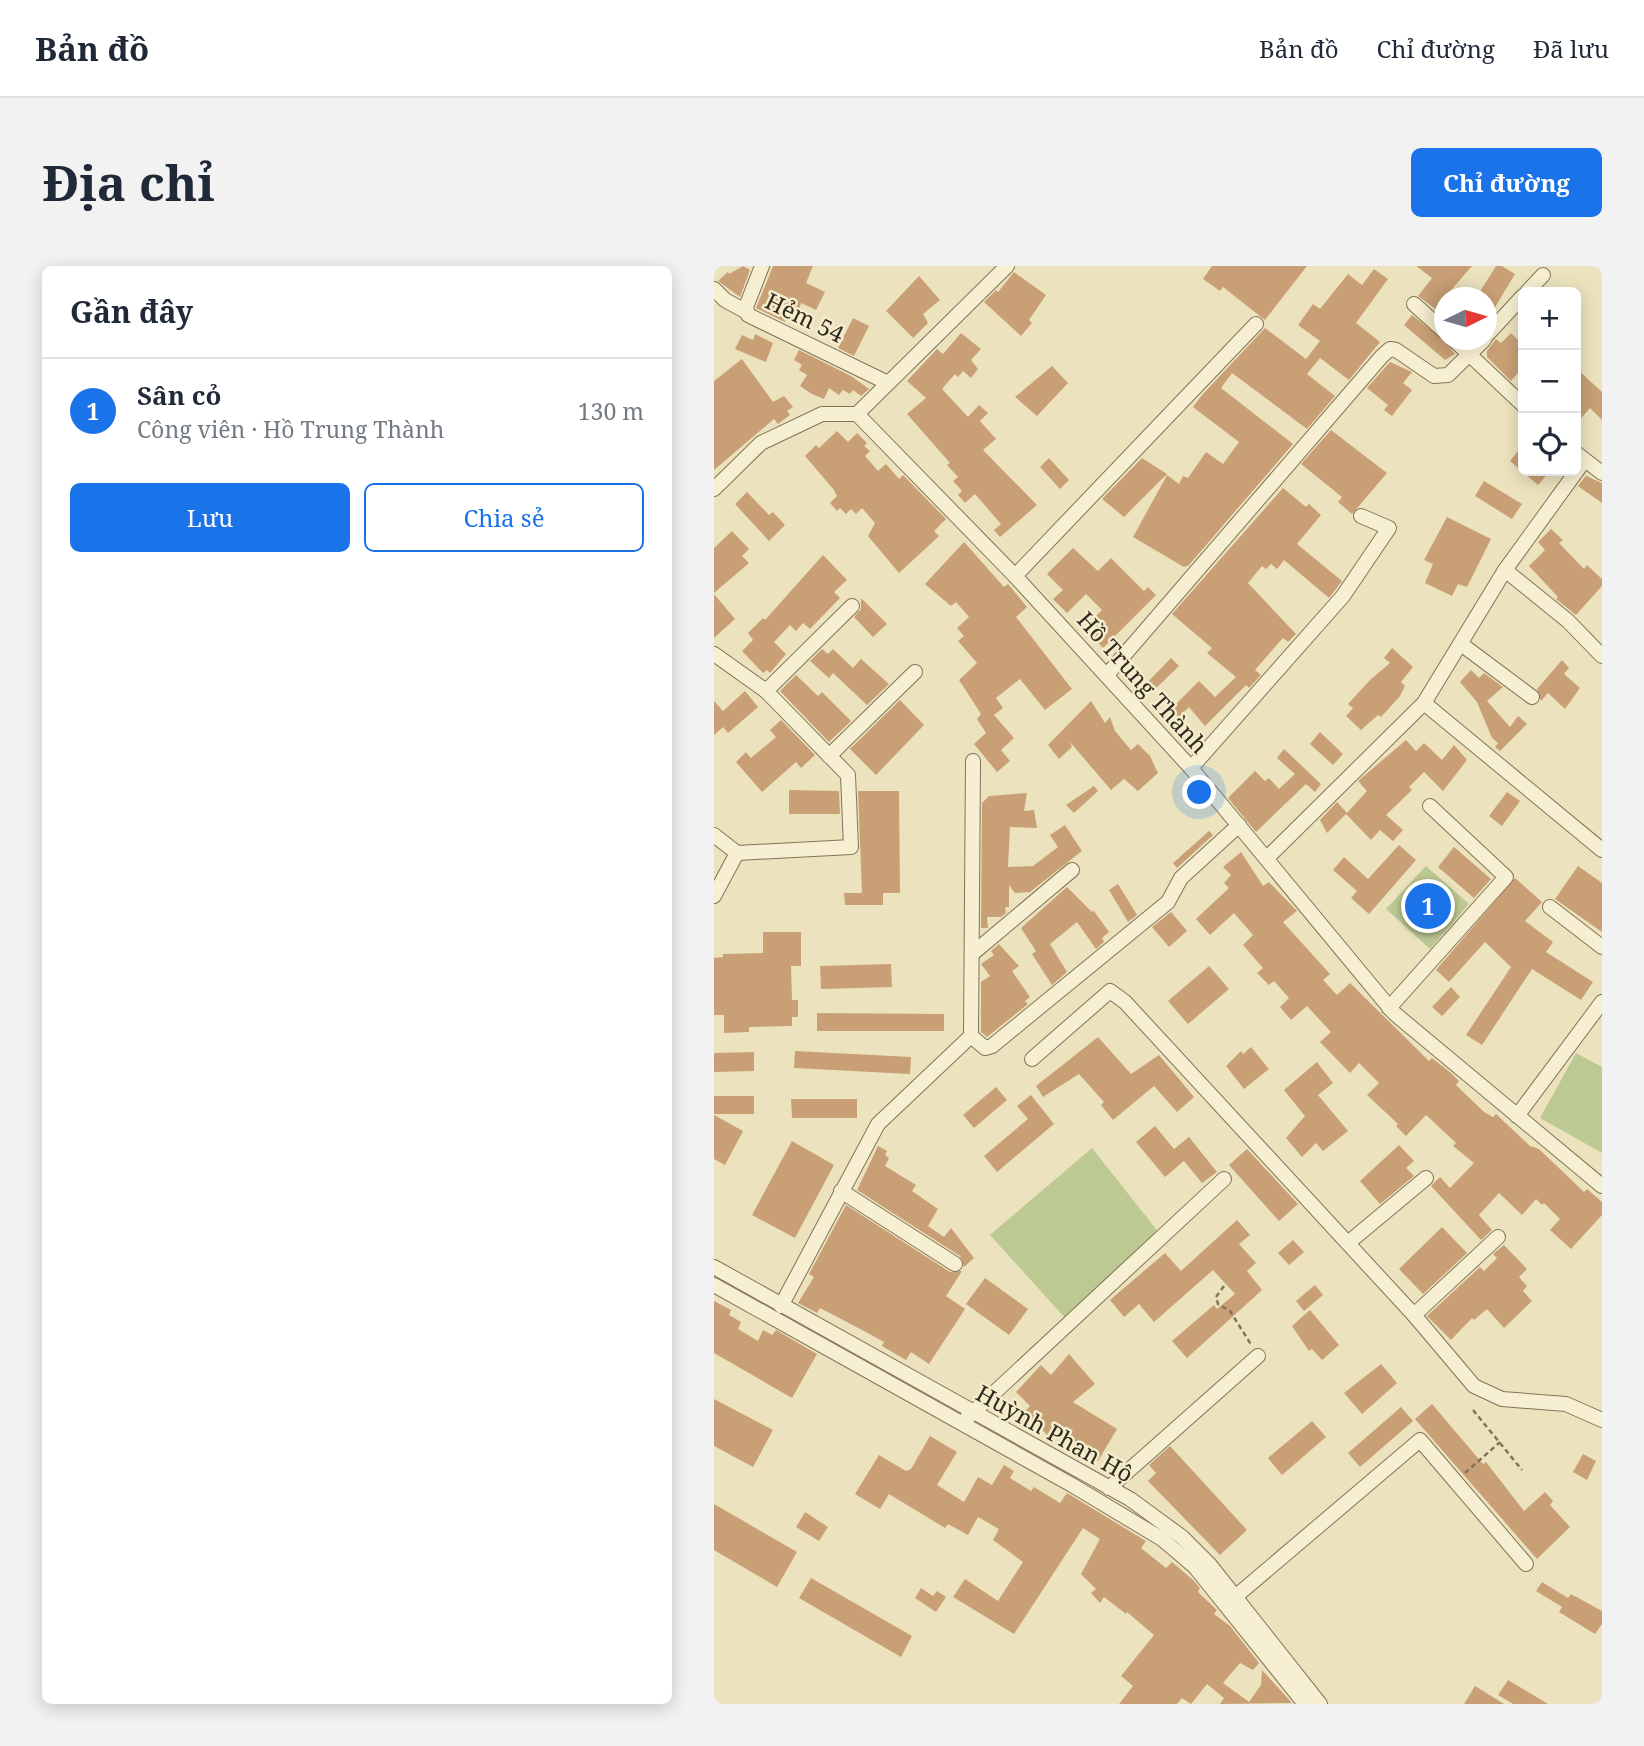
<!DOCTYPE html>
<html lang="vi">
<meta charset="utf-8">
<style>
:root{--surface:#fff;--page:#f2f2f3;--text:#1f2937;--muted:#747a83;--line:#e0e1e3;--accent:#1a73e8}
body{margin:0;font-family:"Noto Serif",serif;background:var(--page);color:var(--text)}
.controls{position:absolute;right:21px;top:21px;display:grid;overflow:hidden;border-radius:10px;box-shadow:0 4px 18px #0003}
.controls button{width:63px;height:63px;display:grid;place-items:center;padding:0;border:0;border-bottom:2px solid var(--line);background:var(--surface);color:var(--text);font:35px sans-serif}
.compass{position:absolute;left:720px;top:21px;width:63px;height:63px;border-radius:50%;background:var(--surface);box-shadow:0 4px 18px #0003;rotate:85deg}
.you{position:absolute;left:486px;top:527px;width:24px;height:24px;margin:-18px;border:5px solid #fff;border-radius:50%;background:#1a73e8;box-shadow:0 0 0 10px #1a73e833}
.badge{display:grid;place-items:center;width:46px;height:46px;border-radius:50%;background:var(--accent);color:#fff;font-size:23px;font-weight:700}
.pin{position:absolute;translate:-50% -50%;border:4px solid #fff;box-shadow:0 2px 7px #0006}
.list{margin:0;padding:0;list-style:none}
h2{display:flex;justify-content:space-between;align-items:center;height:91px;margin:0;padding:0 28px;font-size:30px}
h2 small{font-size:23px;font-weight:400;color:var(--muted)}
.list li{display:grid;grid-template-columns:46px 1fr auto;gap:21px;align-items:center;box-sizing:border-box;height:105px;padding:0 28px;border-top:2px solid var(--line)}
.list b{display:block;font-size:26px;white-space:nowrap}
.list p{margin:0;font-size:23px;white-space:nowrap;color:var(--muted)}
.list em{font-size:23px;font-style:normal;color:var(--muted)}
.actions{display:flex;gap:14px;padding:21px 28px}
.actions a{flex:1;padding:16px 0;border:2px solid var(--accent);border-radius:10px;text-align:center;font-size:24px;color:var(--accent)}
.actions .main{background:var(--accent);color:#fff}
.icon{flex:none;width:38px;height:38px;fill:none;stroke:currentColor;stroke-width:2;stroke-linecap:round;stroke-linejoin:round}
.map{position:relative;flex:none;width:888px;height:1438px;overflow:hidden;border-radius:10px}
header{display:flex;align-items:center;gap:42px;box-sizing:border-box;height:98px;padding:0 35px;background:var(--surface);border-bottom:2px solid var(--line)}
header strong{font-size:33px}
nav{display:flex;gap:38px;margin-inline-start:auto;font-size:24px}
.intro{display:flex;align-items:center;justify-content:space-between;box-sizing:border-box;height:168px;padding:0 42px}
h1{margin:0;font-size:49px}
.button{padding:18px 32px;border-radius:10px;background:var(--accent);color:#fff;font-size:24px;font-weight:700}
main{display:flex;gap:42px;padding:0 42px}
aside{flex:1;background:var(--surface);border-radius:10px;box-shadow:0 4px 18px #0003}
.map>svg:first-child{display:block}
.green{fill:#bdc993}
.building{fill:#c9a075}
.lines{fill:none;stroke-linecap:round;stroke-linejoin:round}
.minor-casing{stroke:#837358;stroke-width:16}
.path{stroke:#837358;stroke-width:2.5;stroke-dasharray:5 3.5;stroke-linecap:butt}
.minor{stroke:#f7efd1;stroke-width:14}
.labels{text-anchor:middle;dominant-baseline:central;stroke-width:5;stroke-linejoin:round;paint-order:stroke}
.street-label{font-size:23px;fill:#33291c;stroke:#f3eccd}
</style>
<header>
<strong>Bản đồ</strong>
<nav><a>Bản đồ</a><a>Chỉ đường</a><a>Đã lưu</a></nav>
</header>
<div class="intro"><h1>Địa chỉ</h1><a class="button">Chỉ đường</a></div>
<main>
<aside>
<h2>Gần đây<small></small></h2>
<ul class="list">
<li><span class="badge">1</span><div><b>Sân cỏ</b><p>Công viên · Hồ Trung Thành</p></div><em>130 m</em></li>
</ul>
<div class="actions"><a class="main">Lưu</a><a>Chia sẻ</a></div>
</aside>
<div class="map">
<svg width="888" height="1438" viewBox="0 0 888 1438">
<rect width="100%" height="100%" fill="#ece3be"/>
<g class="green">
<polygon points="712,600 755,638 716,683 672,643"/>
<polygon points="862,787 888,801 888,887 826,852"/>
<polygon points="378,882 446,968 353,1054 276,969"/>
</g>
<g class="building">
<polygon points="29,0 36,4 26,31 4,15 14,6 15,8"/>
<polygon points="59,0 99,0 92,17 111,26 102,44 87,37 85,44 77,40 71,56 42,42"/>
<polygon points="498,0 593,0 551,54 509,21 506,25 489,13"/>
<polygon points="702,0 758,0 731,31 731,50 704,30 718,12"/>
<polygon points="782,0 788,0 801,8 780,43 773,38 773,32 762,32"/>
<polygon points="660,3 674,13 642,57 666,76 635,114 606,92 593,108 621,130 593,163 518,107 507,122 579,178 475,299 470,301 419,271 453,209 465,218 469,210 474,212 492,186 509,198 525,176 479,141 488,129 551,62 592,93 606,75 584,59 599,38 606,43 634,8 648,19"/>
<polygon points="300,6 332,29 315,54 318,57 307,70 270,36 282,24 284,26"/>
<polygon points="205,10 226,34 209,48 214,57 199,72 172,45"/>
<polygon points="698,49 731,75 741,88 731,94 690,59"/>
<polygon points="139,52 155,60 140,90 124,82"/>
<polygon points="247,67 267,83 257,94 264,103 257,112 249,105 244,111 241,108 228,123 254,151 265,139 274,147 266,155 282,173 269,184 323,239 286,271 280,264 287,258 261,228 251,237 244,229 248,225 239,215 244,211 233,199 236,197 193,148 212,132 193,115 223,83 229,88"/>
<polygon points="797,67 809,79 809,101 797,115 773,91 773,85 782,73 787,77"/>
<polygon points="41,68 59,77 52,96 21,83 28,69 39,74"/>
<polygon points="85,84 137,110 155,123 147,130 139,124 136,128 129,124 125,129 115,122 110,133 98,128 86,120 93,109 85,104 88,99 80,94"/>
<polygon points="28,93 59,136 70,130 79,141 73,145 76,149 64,158 60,153 0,204 0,115"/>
<polygon points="676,96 698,106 689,117 698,124 678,150 670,144 674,139 653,122"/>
<polygon points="338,100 354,117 323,150 301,131"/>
<polygon points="862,102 888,126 888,154 876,142 862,158"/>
<polygon points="617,164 673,207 638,248 624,236 628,231 587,198"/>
<polygon points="123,165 134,176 143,167 153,177 150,180 156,185 151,190 164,205 172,198 185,213 189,209 232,253 220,265 225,270 185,307 154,270 161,257 148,242 142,248 137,243 132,248 126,242 123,245 116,237 123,230 120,224 91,190 102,179 105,182"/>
<polygon points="809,179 809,205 836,205 824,219 796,195"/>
<polygon points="335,192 355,214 346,223 326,201"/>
<polygon points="428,192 453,208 410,251 388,233"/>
<polygon points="872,210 888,217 888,237 864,220"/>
<polygon points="770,215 808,238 798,253 761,230"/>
<polygon points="569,222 592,241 595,238 607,249 583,278 628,315 615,332 570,294 563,303 557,298 552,303 548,300 534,317 582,368 574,376 569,372 541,404 547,409 535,422 532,419 491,460 475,441 464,452 456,444 485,415 501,431 522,411 493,387 498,382 458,348"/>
<polygon points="33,226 55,249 59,246 71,259 55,275 21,238"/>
<polygon points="733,251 777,273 753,321 744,318 738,330 711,317 719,298 710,294"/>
<polygon points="837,263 849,274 845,277 870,303 873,299 888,313 888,320 862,349 842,333 844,331 815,300 831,284 824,276"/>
<polygon points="18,265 35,283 28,290 35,297 0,327 0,282"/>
<polygon points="250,276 290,321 294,318 313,341 302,351 358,423 331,444 306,413 282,432 289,442 280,449 300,472 287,484 296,495 283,506 260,478 272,467 263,453 267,448 245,414 263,397 244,375 250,370 243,362 255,351 242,336 237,340 211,318"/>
<polygon points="359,282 384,305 397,292 430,325 434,321 442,329 389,382 370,362 388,344 372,328 353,347 339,333 349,324 333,308"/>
<polygon points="109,289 133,314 120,326 126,332 96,363 89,357 82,365 76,359 60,376 72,388 56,407 53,404 49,407 28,385 39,374 34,367 49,352 51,354"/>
<polygon points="0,328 21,353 0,372"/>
<polygon points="147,332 173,358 159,371 140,351 147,343"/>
<polygon points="678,382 699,401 687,416 691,420 686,430 667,451 664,449 647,464 632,450 639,442 634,438 656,414 676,397 670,392"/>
<polygon points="108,383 114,388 119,383 139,402 147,393 175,418 153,439 119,407 115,412 96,395"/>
<polygon points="457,392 465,400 437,427 430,420"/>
<polygon points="848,394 855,402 850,408 866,422 851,443 834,427 827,435 823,423"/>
<polygon points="757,404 765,412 770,407 789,421 773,435 796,461 804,450 813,458 786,485 781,481 784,477 778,472 763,436 746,416"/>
<polygon points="82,409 104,430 108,426 137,455 115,476 66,425"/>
<polygon points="31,425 44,441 14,467 9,461 0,469 0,435 9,445"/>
<polygon points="186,434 210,459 162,509 136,483"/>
<polygon points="377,435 391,457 396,451 401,465 417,484 424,478 436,490 444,507 424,525 410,513 397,524 356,476 358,481 345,493 334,479"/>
<polygon points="67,454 101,489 87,502 82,496 48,526 22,496 32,486 37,492 62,471 56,464"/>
<polygon points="606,466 629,488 619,499 596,478"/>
<polygon points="692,474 702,485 710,477 728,494 740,479 753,494 729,525 710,506 695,521 698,524 672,549 689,564 679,575 666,564 657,574 632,548 613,567 606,554 623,536 633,547 653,525 644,515"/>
<polygon points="570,483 607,518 601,526 592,518 542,566 514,532 541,505 551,515 555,512 565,523 581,508 563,492"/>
<polygon points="380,520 384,525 360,547 352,539"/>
<polygon points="75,524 125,525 126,548 75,548"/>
<polygon points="144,525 185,525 186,627 169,627 169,639 131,639 130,627 148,627"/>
<polygon points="793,526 806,535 788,560 775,550"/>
<polygon points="313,527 310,545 320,544 323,562 296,561 294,601 319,600 344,581 336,569 351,559 368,585 316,626 301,627 295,619 295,641 291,641 292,647 287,651 273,651 274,662 267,662 268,537 275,530"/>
<polygon points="495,565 499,569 463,602 459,597"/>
<polygon points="685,579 702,594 655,648 637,632 643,625 619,604 630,591 654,613"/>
<polygon points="740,581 777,613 760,632 724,601"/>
<polygon points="527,586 549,620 555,616 583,645 569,656 616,708 609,714 623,729 636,717 715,795 718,792 737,807 745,815 742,819 770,846 779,851 782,848 816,880 825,883 870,926 873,923 888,936 888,949 857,983 836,964 846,953 830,937 828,939 822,933 808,949 785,927 765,949 778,964 767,974 717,920 726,911 736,922 760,897 739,880 742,877 712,849 692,870 682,860 684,858 653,829 665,817 645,797 636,807 606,776 617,766 593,740 577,754 566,741 575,732 560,715 555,719 543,707 549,702 529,679 539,669 520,647 496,669 482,653 515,622 510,617 517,609 509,601"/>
<polygon points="864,600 888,617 888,666 841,633"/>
<polygon points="801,612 828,636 811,655 839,676 832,686 879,716 867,734 818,703 768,779 752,769 797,701 771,676 735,716 722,704"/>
<polygon points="404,618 423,649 414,656 395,624"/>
<polygon points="353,621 378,646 380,645 395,666 388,672 390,676 382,683 363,656 336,678 353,706 338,719 318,688 322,685 307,662"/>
<polygon points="457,646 473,665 455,681 438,661"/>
<polygon points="49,666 87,666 87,700 77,700 78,734 84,734 84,751 78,751 78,760 35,761 35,766 10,767 10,749 0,749 0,692 9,691 9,688 49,687"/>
<polygon points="285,678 305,700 298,705 316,731 311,735 314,738 273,771 267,766 267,716 276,710 267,698 280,689 277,685"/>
<polygon points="177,698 178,721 107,723 106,700"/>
<polygon points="495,700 515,723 474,758 454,735"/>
<polygon points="737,721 746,731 728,750 718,741"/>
<polygon points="103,747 230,748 230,765 103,765"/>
<polygon points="384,771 417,808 445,789 480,831 463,846 440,820 399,854 387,839 390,836 365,808 329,831 322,820"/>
<polygon points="537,781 555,803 530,823 512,800 527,785 529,788"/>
<polygon points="81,785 197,791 196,808 80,802"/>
<polygon points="40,786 40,805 0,806 0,787"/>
<polygon points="603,796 619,817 604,829 634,865 609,885 602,877 588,891 572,872 591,850 570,824"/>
<polygon points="282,821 293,834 260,862 249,849"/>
<polygon points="317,829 340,858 283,906 270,890 314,853 303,840"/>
<rect x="0" y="830" width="40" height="18"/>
<polygon points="77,833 143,833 143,852 78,852"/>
<polygon points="0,849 29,865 11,899 0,893"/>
<polygon points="441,860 460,883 475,871 503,906 488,917 470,895 451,911 422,876"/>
<polygon points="78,875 120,899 81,972 38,949"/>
<polygon points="685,879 700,895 692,902 700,910 666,938 646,915"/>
<polygon points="164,880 173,885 171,889 175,892 171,900 202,919 198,925 224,943 214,960 230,971 237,962 260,992 250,1001 246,990 143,924"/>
<polygon points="533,883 584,938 565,955 515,899"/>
<polygon points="132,939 236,1006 248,1005 232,1030 251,1043 215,1098 197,1086 192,1094 168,1080 170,1076 150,1065 106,1042 103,1047 84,1037 100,1011 95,1008"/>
<polygon points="523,954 536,969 525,978 542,997 533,1005 548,1024 473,1092 458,1075 500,1039 503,1043 521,1028 499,1004 440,1056 425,1038 410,1051 396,1034 451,987 467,1005"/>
<polygon points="728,961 753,987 709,1028 685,1003"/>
<polygon points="579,974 590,986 575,999 564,987"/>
<polygon points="790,979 813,1003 805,1011 813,1020 809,1025 818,1035 790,1062 773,1043 760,1054 758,1052 737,1074 713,1050 766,1001 770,1005 783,992 779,988"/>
<polygon points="271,1012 314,1043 295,1069 252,1038"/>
<polygon points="601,1019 609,1029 590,1045 582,1035"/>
<polygon points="0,1035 17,1044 15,1049 27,1056 24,1063 44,1075 49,1064 58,1069 62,1064 103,1088 78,1132 0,1087"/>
<polygon points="596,1044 625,1079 608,1094 598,1083 595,1085 578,1060"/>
<polygon points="355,1088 381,1118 359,1136 403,1163 384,1195 340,1166 335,1171 318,1153 311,1160 304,1153 316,1140 302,1126 327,1099 337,1109"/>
<polygon points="667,1098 683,1117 648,1148 630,1127"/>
<polygon points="0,1133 59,1164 39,1201 0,1180"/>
<polygon points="718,1138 769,1198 772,1196 810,1245 831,1226 839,1235 836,1239 856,1261 823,1293 701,1153"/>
<polygon points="687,1141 699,1155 646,1201 634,1187"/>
<polygon points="598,1155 612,1171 568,1209 554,1192"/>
<polygon points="216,1170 243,1186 223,1219 250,1236 264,1211 278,1219 290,1199 300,1205 296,1212 317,1225 320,1221 346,1237 353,1227 432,1275 427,1282 452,1302 458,1296 479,1314 486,1322 484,1326 503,1344 500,1348 516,1360 545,1397 539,1404 526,1397 509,1417 535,1436 547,1419 548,1404 578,1437 506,1438 510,1432 493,1418 477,1438 468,1432 463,1438 405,1438 419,1420 407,1410 440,1369 413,1346 412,1348 390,1331 386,1337 377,1327 382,1323 367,1308 386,1273 369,1262 300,1368 239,1331 251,1313 284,1335 309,1296 279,1274 285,1263 264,1251 254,1269 234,1258 231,1262 175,1228 166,1243 141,1228 165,1189 192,1205 197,1203"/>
<polygon points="456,1180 533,1264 506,1289 434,1215 442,1207 435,1199"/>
<polygon points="869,1188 882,1195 873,1214 859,1206"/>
<polygon points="0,1238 83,1286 63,1321 0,1284"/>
<polygon points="91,1246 114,1261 105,1275 82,1261"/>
<polygon points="97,1312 198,1370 187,1391 85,1332"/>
<polygon points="828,1316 854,1332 857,1328 888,1345 888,1358 881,1368 845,1346 848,1341 822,1325"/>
<polygon points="207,1322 219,1330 223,1325 232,1331 222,1346 201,1332"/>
<polygon points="794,1414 834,1438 799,1438 784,1429"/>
<polygon points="761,1420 790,1438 750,1438"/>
</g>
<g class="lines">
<g class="minor-casing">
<g id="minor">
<polyline points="48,0 32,41 34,49 174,117"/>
<polyline points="0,23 11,34 31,45"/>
<polyline points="813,26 829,9"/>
<polyline points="700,38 730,65"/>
<polyline points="772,70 809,30"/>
<polyline points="740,74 809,139"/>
<polyline points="143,148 293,0"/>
<polyline points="862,187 888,207"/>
<polyline points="0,223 47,177 108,148 143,148 301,310 477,502 680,747 888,920"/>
<polyline points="791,304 854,355 888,390"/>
<polyline points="301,310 542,58"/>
<polyline points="747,378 818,431"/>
<polyline points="0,388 52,425 134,509 137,581 23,587 0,569"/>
<polyline points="393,409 668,90 676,83 682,84 720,110 734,109 770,74"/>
<polyline points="52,425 138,340"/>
<polyline points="710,437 888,584"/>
<polyline points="115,490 201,406"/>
<polyline points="477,502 629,330 675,262 647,250"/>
<polyline points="553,592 710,437 791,304 870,195"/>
<polyline points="0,630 23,587"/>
<polyline points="836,641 888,681"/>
<polyline points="258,688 358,604"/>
<polyline points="675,742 792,611 716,540"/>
<polyline points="257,770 271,782 278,780 454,636 467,612 525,559"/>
<polyline points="318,793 396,725 411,736 700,1049 760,1120 788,1133 852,1138 888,1154"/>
<polyline points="803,850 888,736"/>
<polyline points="127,925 241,998"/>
<polyline points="634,977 712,912"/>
<polyline points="0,1001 416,1233 468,1271 496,1299 606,1438"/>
<polyline points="0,1019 358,1219 448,1273 481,1301 591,1438"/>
<polyline points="67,1040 164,858 257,770 259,495"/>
<polyline points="700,1049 784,971"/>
<polyline points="252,1153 510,913"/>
<polyline points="395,1222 544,1090"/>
<polyline points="514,1337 706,1174 812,1298"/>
</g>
</g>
<g class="path">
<polyline points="510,1020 502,1031 504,1038 516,1045 538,1080"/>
<polyline points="759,1144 808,1204"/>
<polyline points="751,1207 786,1176"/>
</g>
<use href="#minor" class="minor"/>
</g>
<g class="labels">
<g class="street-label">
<text transform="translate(91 51) rotate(26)">Hẻm 54</text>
<text transform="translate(429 416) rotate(48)">Hồ Trung Thành</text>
<text transform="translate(341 1167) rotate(29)">Huỳnh Phan Hộ</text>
</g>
</g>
</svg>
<div class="controls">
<button>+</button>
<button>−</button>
<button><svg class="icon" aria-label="locate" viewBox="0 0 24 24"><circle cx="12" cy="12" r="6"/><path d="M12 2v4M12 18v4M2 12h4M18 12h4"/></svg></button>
</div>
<svg class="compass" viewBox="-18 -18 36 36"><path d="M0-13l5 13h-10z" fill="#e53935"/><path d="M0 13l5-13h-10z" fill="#747a83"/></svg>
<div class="you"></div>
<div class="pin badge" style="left:714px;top:640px">1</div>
</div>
</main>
